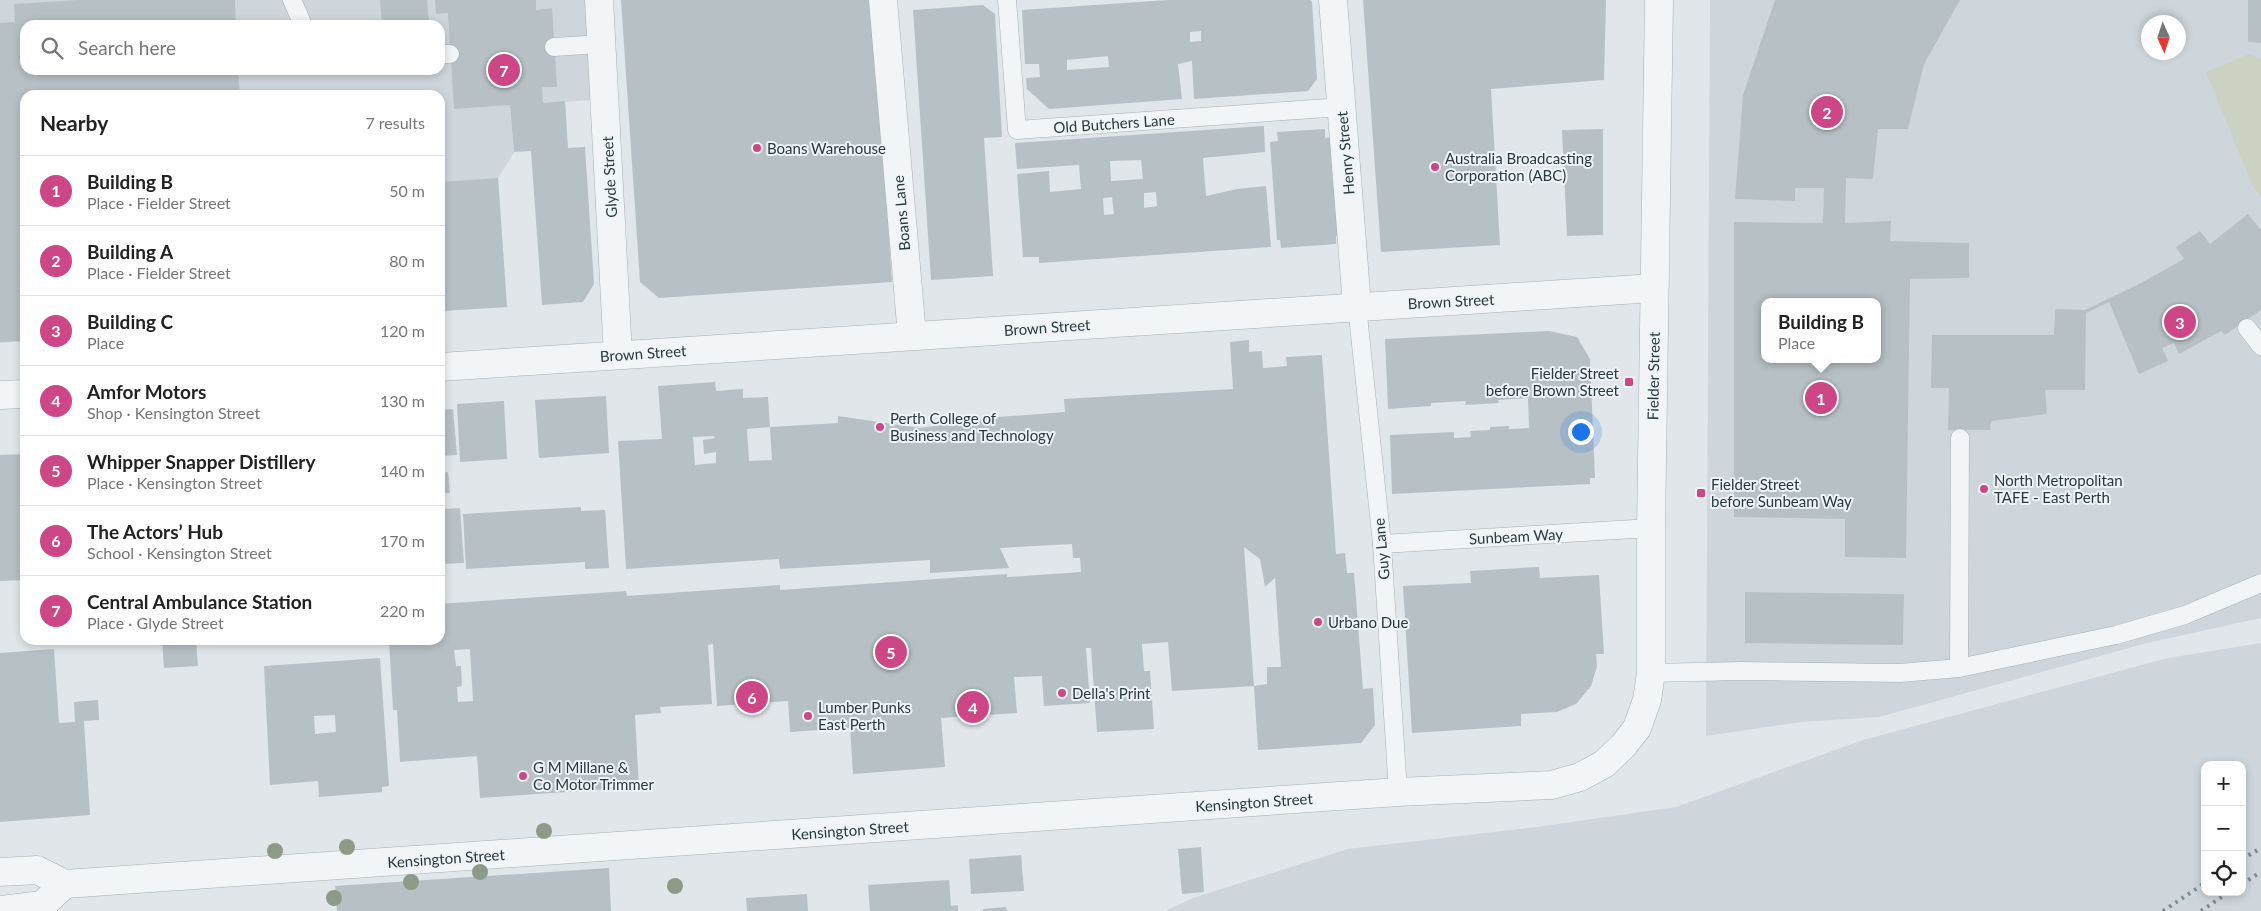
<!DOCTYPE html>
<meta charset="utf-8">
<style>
:root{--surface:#fff;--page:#f6f6f6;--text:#222;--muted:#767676;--line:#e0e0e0;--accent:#cd4686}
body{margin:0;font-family:Lato,sans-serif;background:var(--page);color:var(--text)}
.controls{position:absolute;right:15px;bottom:15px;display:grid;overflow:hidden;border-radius:10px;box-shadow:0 2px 8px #0003}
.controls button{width:45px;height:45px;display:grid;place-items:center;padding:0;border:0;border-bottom:1px solid var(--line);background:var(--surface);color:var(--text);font:25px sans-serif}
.compass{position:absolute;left:2141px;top:15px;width:45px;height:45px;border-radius:50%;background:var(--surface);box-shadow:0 2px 8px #0003;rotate:177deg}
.you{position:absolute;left:1580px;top:431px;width:18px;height:18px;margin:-12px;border:4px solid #fff;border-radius:50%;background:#1a73e8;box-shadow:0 0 0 8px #1a73e833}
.badge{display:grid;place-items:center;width:32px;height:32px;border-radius:50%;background:var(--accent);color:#fff;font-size:16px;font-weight:700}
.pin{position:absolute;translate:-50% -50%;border:2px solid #fff;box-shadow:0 1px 5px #0006}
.popup{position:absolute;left:1761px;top:298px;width:120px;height:65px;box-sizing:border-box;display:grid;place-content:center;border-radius:10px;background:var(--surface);filter:drop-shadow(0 1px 4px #0005);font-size:16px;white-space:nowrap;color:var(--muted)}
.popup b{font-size:19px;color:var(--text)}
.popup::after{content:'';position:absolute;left:50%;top:100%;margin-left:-10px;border:10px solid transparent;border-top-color:var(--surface)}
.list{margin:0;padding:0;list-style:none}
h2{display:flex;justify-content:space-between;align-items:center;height:65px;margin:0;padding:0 20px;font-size:21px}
h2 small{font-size:16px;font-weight:400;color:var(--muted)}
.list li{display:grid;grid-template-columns:32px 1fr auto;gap:15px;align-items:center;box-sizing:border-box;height:70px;padding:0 20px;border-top:1px solid var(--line)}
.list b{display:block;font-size:19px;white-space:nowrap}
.list p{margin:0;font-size:16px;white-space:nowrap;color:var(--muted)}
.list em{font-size:16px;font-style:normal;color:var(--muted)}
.icon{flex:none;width:28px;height:28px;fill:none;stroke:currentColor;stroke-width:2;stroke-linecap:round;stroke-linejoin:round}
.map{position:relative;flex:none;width:2261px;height:911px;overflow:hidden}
.search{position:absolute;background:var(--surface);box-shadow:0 2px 8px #0003;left:20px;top:20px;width:425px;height:55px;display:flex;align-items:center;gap:12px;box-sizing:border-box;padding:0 18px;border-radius:15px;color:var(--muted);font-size:19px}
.panel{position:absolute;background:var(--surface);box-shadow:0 2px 8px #0003;left:20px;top:90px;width:425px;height:555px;border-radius:15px}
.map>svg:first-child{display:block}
.built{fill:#ced6db;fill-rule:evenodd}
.green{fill:#cbd2c1}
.building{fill:#b7c1c5;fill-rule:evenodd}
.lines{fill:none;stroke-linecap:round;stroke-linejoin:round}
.service-casing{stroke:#a5afb3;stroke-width:19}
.minor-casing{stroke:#a5afb3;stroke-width:29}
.tertiary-casing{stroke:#a5afb3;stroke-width:29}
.service{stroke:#f2f5f7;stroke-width:18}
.minor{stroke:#f2f5f7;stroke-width:28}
.tertiary{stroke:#f2f5f7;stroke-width:28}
.rail{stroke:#798b92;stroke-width:4;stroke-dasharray:2.5 5;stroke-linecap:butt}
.tree{fill:#8d9a87}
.poi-dot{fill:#cd4686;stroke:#eff4f6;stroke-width:2}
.labels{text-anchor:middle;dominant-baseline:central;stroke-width:4;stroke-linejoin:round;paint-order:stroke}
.street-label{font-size:15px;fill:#293940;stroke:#eff4f6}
.poi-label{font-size:15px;fill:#293940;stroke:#eff4f6;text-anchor:start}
</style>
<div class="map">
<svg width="2261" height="911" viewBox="0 0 2261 911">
<rect width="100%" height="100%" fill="#e0e6e9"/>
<g class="built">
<path d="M0,0H599L604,99L510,106L514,152L498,178L507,307L440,311V95H25V341L0,343ZM25,25H440V70H25Z"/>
<path d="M1710,0H2261V618L2147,643L1879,717L1801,722L1706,736ZM2148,22H2178V52H2148ZM1765,302H1877V359H1765Z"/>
<path d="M2261,643V911H1165L1193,898L1348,849L1537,827L1676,807L1863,740L2168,658ZM2205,765H2242V892H2205Z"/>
</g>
<polygon class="green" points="2249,54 2261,59 2261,197 2253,187 2206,72"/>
<g class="building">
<polygon points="78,0 235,0 236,25 25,25 25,70 238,70 240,95 25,95 25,341 0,342 0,23 15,22 14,4"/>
<polygon points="380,0 427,0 429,23 382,25"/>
<polygon points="435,0 536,0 536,10 552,8 557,87 542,87 543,103 565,101 568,148 585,147 594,284 583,302 542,305 531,151 514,152 510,105 454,109 448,13 436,14"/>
<polygon points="621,0 873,0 892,282 659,298 640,282"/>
<path d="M1168,0H1310L1312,2L1317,79L1308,91L1194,99L1192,61L1178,64L1182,99L1049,109L1027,89L1026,78L1040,77L1039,64H1025L1022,10ZM1201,31V41L1190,42V32ZM1108,56L1109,67L1067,70V60Z"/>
<polygon points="1363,0 1606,0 1604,80 1491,89 1500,245 1381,252"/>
<path d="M1775,0H1960L1924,64L1908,129H1878L1873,179L1846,178L1845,223L1891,221L1890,241L1969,243V278L1910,279L1906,558L1845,557V519L1734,517V222L1823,223L1824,188H1795V201L1735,199L1743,95ZM1765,302H1877V359H1765Z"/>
<polygon points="2248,0 2261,0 2261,43 2248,42"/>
<polygon points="983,5 995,14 1002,137 984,138 993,276 931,280 913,10"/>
<path d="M1264,126L1265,152L1203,158L1206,196L1237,189L1266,186L1271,247L1039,263V257H1023L1017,174L1049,171L1050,192L1081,189L1079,165L1017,169L1015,143ZM1141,160L1143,179L1111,181L1110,161ZM1156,192L1157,206L1144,208V193ZM1112,197L1114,214L1104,215L1103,198Z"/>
<polygon points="1325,129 1325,138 1332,137 1339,236 1336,236 1336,244 1281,248 1280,240 1277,240 1270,142 1278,141 1277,132"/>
<polygon points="1603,129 1603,235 1567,236 1562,130"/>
<polygon points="498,178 507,307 441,311 440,182"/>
<polygon points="2248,214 2261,230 2261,310 2225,335 2221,331 2179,354 2174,343 2162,348 2168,361 2139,374 2109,302 2086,313 2085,390 2045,390 2047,414 1991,421 1990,430 1948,430 1949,388 1931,388 1932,335 2054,335 2055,309 2085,310 2141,283 2184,259 2176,247 2200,231 2210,244"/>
<polygon points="1549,331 1577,337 1590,359 1595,478 1590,478 1590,484 1392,494 1390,435 1454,432 1454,438 1471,437 1470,431 1490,430 1490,427 1509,426 1509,429 1529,428 1528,398 1498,400 1499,403 1465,405 1466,401 1431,403 1431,406 1388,409 1385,339"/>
<path d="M1249,340V352L1262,351L1263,368L1287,366L1286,357L1322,355L1336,554L1345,553L1347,573H1354L1363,689L1373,688L1375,725L1361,743L1258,750L1254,686L1267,684V667H1281L1275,578L1265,587L1260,559L1244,547L1254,686L1172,691L1168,642L1142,644L1144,671H1150L1154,729L1097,732L1091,648H1086L1090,703L1044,706L1042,676L1014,677L1017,713L941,718L945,767L853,774L850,728L790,732L788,701L717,706L713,644L708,645L712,704L660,707L661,713L635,715L639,787L480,798L477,756L400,762L397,710H393L389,640H440V604L626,591L627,596L780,585V590L1007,574V577L1081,572L1080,558H1073L1072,544L1000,548L1009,568L930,573V560L780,569L779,559L626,569L618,441L662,439L658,386L715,382L716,391L743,389V398L768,397L770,427L747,429L749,461L772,460L770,427L838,423V416L920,428L998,417L1065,412L1064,399L1233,389L1230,342ZM714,436L715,438L703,440L704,454L716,452V463L695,465L693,437ZM470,649L473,701L458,702L457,687L462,686L461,666H456L454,650Z"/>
<polygon points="606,396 609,453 539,458 535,400"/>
<polygon points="504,401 507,459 460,462 457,404"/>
<polygon points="453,409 457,455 440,456 440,410"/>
<polygon points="25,454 25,580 0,581 0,455"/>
<polygon points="440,459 443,473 448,472 450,493 444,493 445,509 460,508 464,563 440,564"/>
<polygon points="581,507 581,511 605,510 609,568 585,569 585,562 466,569 463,514"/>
<polygon points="1539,567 1540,578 1599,575 1604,654 1596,654 1597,666 1591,686 1576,704 1557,712 1521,714 1521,726 1412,733 1403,586 1471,583 1470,571"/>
<polygon points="1745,592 1904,594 1903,645 1745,643"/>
<polygon points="162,640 196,640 198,666 164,668"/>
<polygon points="54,649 59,723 75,722 74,702 98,700 99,720 84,721 90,815 0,822 0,653"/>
<path d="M380,658L389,786L382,787V792L319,797L318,781L270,785L264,666ZM335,715L336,732L315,734L314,716Z"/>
<polygon points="1201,847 1204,892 1182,894 1178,849"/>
<polygon points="1021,855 1024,891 971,894 969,859"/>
<polygon points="609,868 611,911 337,911 335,886"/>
<polygon points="949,880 951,906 958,905 958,911 870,911 868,885"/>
<polygon points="807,894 808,911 747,911 746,898"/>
<polygon points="1006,907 1007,911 983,911 983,909"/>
</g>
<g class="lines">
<g class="service-casing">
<g id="service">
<polyline points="292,0 303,25"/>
<polyline points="1007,0 1017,130 1342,107"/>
<polyline points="554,47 601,44"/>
<polyline points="440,54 450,54"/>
<polyline points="1357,306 1382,544 1398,792"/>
<polyline points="2247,328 2261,346"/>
<polyline points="1382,544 1651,528"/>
<polyline points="1959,668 1960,438"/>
<polyline points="1651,673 1742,671 1900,673 1959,668 2116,635 2185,615 2261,583"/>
</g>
</g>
<g class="minor-casing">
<g id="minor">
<polyline points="599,0 618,355"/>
<polyline points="883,0 912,336"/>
<polyline points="1333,0 1357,306"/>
</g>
</g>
<g class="tertiary-casing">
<g id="tertiary">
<polyline points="440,367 1654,288"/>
<polyline points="0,395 25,394"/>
<polyline points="0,872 37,870 65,884 1398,792 1552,785 1580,777 1604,764 1623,746 1637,728 1647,700 1651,673 1651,528 1659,0"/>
<polyline points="0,910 42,905 65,884"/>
</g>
</g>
<use href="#service" class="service"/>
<use href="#minor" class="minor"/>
<use href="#tertiary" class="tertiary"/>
<g class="rail">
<polyline points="2242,859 2261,848"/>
<polyline points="2242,884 2261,872"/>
<polyline points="2163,911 2205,883"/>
<polyline points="2201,911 2229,892"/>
</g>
</g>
<g class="tree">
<circle cx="544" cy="831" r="8"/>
<circle cx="347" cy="847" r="8"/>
<circle cx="275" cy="851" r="8"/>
<circle cx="480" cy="872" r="8"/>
<circle cx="411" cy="882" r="8"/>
<circle cx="675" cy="886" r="8"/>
<circle cx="334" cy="898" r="8"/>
</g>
<g class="poi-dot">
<circle cx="757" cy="148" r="5"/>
<circle cx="1435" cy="167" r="5"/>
<rect x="1624" y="377" width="10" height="10" rx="2.5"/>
<circle cx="880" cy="427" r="5"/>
<circle cx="1984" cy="489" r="5"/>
<rect x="1696" y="488" width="10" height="10" rx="2.5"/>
<circle cx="1318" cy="622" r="5"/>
<circle cx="1062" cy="693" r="5"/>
<circle cx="808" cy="716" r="5"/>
<circle cx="523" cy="776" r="5"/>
</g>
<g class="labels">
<g class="street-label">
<text transform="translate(1114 123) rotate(-4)">Old Butchers Lane</text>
<text transform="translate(1345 153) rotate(-95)">Henry Street</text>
<text transform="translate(609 177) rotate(-93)">Glyde Street</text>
<text transform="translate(901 213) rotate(-95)">Boans Lane</text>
<text transform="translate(1451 301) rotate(-3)">Brown Street</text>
<text transform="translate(1047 327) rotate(-4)">Brown Street</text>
<text transform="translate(643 353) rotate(-4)">Brown Street</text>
<text transform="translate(1653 376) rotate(-89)">Fielder Street</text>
<text transform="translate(1516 536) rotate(-3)">Sunbeam Way</text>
<text transform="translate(1381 549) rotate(-95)">Guy Lane</text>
<text transform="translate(1254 802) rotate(-4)">Kensington Street</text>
<text transform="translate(850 830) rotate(-4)">Kensington Street</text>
<text transform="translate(446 858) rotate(-4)">Kensington Street</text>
</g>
<g class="poi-label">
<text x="767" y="148">Boans Warehouse</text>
<text x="1445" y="158">Australia Broadcasting<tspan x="1445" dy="17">Corporation (ABC)</tspan></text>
<text x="1619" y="373" text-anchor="end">Fielder Street<tspan x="1619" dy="17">before Brown Street</tspan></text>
<text x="890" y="418">Perth College of<tspan x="890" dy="17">Business and Technology</tspan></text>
<text x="1994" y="480">North Metropolitan<tspan x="1994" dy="17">TAFE - East Perth</tspan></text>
<text x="1711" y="484">Fielder Street<tspan x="1711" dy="17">before Sunbeam Way</tspan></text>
<text x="1328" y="622">Urbano Due</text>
<text x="1072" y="693">Della's Print</text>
<text x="818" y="707">Lumber Punks<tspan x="818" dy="17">East Perth</tspan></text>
<text x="533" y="767">G M Millane &amp;<tspan x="533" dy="17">Co Motor Trimmer</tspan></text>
</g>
</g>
</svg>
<div class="controls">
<button>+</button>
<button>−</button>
<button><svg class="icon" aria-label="locate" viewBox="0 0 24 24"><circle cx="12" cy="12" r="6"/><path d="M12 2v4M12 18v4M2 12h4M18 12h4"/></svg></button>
</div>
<svg class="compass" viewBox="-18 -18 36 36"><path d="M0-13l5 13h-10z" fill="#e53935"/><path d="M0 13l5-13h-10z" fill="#767676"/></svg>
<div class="you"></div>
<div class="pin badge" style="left:1821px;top:398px">1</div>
<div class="popup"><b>Building B</b>Place</div>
<div class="pin badge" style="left:1827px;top:112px">2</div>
<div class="pin badge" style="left:2180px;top:322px">3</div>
<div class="pin badge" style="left:973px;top:707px">4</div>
<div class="pin badge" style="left:891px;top:652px">5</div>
<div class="pin badge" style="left:752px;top:697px">6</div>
<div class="pin badge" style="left:504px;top:70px">7</div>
<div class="search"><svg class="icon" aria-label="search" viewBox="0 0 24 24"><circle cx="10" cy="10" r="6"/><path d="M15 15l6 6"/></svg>Search here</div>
<section class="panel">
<h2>Nearby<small>7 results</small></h2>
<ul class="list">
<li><span class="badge">1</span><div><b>Building B</b><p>Place · Fielder Street</p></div><em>50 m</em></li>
<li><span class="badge">2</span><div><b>Building A</b><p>Place · Fielder Street</p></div><em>80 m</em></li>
<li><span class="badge">3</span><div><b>Building C</b><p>Place</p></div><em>120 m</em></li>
<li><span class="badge">4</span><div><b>Amfor Motors</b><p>Shop · Kensington Street</p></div><em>130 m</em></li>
<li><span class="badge">5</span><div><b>Whipper Snapper Distillery</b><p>Place · Kensington Street</p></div><em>140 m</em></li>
<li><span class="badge">6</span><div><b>The Actors’ Hub</b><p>School · Kensington Street</p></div><em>170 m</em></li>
<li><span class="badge">7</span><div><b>Central Ambulance Station</b><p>Place · Glyde Street</p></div><em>220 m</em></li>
</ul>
</section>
</div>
